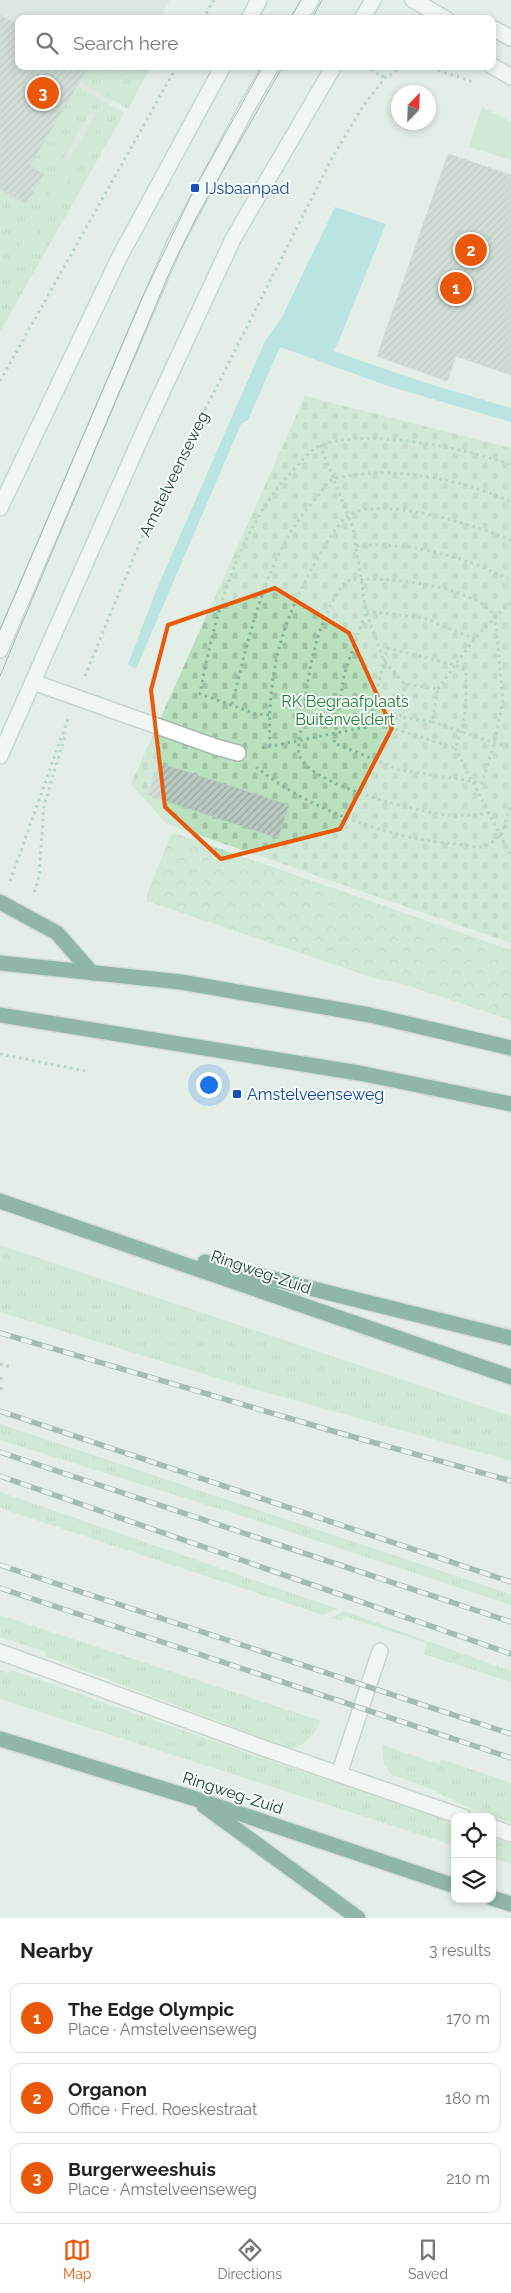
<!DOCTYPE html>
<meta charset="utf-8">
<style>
:root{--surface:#fff;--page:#f2f2f2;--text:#222;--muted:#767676;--line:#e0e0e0;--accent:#ea580c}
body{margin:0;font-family:Raleway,sans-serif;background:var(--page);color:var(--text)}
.controls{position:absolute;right:15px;bottom:15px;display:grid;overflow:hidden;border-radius:10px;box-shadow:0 2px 8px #0003}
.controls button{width:45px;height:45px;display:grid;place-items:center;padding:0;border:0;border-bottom:1px solid var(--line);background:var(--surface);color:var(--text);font:25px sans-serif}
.compass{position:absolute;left:391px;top:85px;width:45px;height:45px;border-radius:50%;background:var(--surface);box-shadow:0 2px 8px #0003;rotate:23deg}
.you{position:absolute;left:208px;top:1084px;width:18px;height:18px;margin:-12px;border:4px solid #fff;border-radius:50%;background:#1a73e8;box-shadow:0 0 0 8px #1a73e833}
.badge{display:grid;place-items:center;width:32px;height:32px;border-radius:50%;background:var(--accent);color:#fff;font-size:16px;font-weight:700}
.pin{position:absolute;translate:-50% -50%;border:2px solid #fff;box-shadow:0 1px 5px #0006}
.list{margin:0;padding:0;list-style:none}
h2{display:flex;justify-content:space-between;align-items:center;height:65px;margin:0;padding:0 20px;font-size:21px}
h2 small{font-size:16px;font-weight:400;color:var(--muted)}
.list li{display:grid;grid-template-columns:32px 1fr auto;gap:15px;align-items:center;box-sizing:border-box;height:70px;margin:0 10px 10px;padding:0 10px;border:1px solid var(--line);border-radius:10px}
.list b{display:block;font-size:19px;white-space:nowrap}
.list p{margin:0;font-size:16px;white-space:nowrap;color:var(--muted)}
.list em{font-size:16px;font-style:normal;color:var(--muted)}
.icon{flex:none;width:28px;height:28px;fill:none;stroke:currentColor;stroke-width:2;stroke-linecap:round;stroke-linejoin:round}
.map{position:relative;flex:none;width:511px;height:1918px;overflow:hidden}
.search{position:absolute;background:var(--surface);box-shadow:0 2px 8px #0003;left:15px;right:15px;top:15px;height:55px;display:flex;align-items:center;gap:12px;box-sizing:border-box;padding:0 18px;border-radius:10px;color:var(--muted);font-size:19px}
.sheet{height:305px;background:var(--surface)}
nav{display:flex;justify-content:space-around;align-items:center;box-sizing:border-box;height:70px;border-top:1px solid var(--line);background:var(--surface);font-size:14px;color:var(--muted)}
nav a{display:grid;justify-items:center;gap:2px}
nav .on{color:var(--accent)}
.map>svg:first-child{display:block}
.built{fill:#d1ded6}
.grass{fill:url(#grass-tufts)}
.forest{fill:url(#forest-crowns)}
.cemetery{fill:url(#cemetery-stones)}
.garden{fill:#b9e1be}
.water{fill:#85d8d9}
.building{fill:url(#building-hatch);stroke:#b4c9bd}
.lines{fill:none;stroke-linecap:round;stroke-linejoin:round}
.service-casing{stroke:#a5b7ae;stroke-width:18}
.minor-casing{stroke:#a5b7ae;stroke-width:18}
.secondary-casing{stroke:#a3beb0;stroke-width:18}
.motorway-casing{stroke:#c1cac6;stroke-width:18}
.path{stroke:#80b59c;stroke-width:3;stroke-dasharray:2.5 4;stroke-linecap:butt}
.service{stroke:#fff;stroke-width:15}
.minor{stroke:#fff;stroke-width:15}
.secondary{stroke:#fff;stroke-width:15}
.motorway{stroke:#297157;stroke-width:15}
.tram{stroke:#5b7d6f;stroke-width:1}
.rail-casing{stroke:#5b7d6f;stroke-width:5.5}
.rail{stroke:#f4faf6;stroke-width:4;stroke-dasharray:11;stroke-linecap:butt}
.marked{fill:none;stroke:#e8590c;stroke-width:4;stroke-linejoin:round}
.transit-dot{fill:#1a4fb4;stroke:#f4faf6;stroke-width:2}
.labels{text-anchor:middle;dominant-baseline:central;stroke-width:4;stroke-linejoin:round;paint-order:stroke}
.transit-label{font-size:16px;fill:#164399;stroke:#f4faf6;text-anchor:start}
.street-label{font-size:16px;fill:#204234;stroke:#f4faf6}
.park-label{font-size:16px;fill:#267d3a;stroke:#f4faf6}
</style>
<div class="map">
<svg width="511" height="1918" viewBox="0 0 511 1918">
<defs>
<pattern id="grass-tufts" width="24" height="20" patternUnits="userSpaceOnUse" patternTransform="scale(1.25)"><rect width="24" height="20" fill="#b9e1be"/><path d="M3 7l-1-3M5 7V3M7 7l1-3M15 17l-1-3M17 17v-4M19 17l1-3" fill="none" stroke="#9fc2a4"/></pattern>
<pattern id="forest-crowns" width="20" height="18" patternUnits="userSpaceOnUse" patternTransform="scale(1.25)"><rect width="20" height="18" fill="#b9e1be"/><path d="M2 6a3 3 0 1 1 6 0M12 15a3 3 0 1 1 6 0" fill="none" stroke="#9fc2a4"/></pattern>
<pattern id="cemetery-stones" width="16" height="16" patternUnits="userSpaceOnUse" patternTransform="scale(1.25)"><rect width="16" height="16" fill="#b9e1be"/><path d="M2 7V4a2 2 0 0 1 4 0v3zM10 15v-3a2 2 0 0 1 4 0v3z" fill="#9fc2a4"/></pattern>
<pattern id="building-hatch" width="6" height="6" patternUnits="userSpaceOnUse" patternTransform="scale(1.25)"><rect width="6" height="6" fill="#b8c9c0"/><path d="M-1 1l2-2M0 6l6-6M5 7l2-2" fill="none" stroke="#95a59d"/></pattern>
</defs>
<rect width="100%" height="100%" fill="#e3eee7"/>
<polygon class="built" points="0,0 170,0 159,19 19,19 19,66 132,66 29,250 0,255"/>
<g class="grass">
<polygon points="88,66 124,66 107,98 80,81"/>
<polygon points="132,66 151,66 128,109 113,100"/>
<polygon points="77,86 103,102 95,114 90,112 64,159 68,162 13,258 22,260 110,105 124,113 0,332 0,189 26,204 44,174 0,149"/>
<polygon points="0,1245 511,1416 511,1461 236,1384 0,1312"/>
<polygon points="0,1424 511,1594 511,1605 245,1517 0,1440"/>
<polygon points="0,1492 338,1609 323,1615 0,1508"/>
<polygon points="344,1611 511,1671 511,1682 423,1654 427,1643 344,1616 342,1621 331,1618"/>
<path d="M0,1615L321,1721C318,1730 302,1750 289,1748L45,1656L46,1652L0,1637Z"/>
<polygon points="0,1670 9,1673 11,1670 262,1758 455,1823 455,1846 0,1699"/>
<polygon points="382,1745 439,1764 441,1759 511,1783 511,1823 456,1802 429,1788 392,1775 384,1764"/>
<polygon points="492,1837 511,1844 511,1864 492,1858"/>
</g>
<polygon class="forest" points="175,833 511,950 511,1020 397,982 377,979 147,901 147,894 170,837"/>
<polygon class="cemetery" points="305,396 511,448 511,943 167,824 131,784"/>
<g class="garden">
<polygon points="124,66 132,66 113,100 107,98"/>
<polygon points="103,102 110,105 22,260 13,258"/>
<polygon points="482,107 511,122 511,160 469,147"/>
</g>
<polygon class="water" points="335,207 386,224 338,343 333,351 423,382 511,408 511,422 388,386 280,347 248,420 241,424 136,669 128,664 155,593 265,341 281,319"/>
<g class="building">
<polygon points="0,15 19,26 19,66 88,67 30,166 44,174 26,204 0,189"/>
<polygon points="448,154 511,175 511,375 456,356 447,381 377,356"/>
<polygon points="159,763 289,805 278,838 148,795"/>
</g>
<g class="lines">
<g class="service-casing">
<g id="service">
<polyline points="299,19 311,0"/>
<polyline points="0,650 174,245 245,111 271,66"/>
<polyline points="33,682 216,747 238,753"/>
<polyline points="0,1652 266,1749 463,1817"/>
<polyline points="339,1774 380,1651"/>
<polyline points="492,1827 511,1834"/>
</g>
</g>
<g class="minor-casing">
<g id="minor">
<polyline points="413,0 446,19"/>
<polyline points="492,28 511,38"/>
<polyline points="492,66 511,77"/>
</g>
</g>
<g class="secondary-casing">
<g id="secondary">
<polyline points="249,19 259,0"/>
<polyline points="362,19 373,0"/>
<polyline points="0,508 120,256 223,66"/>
<polyline points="0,756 143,433 233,239 334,66"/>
</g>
</g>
<g class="motorway-casing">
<g id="motorway">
<polyline points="0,902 57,933 92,973"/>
<polyline points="0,963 181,982 370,1015 511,1048"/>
<polyline points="0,1015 359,1073 511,1104"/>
<polyline points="0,1201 511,1377"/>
<polyline points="205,1262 511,1338"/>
<polyline points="0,1739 193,1798 455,1886"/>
<polyline points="204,1806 358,1918"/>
<polyline points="492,1898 511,1904"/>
</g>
</g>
<g class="path">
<polyline points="203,19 214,0"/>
<polyline points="365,66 385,78"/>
<polyline points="426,66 473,82"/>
<polyline points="0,381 177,66"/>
<polyline points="320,445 353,528 366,611 384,661 405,684 438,689 432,722 400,717 405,684"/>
<path d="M356,546C411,541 462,556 511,580"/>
<path d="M475,639L424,618L366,611L344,675L334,743L400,770L482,783L494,744L503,700L495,616C474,585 381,575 346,581C316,620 309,668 303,717C302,726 297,746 299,754C307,785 419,812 447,815C461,816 474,815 489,813"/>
<path d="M387,648L455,665L466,671C466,698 467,723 455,748L370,721Z"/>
<polyline points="85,676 147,525 332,158 363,106 385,78 404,66"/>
<path d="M438,689C460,658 481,627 511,603"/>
<path d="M232,704C251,631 265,554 318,496C322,491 327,482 333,479C337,477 344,477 348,476C396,466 467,481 511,502"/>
<path d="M269,715L256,714L200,694C214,616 239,525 296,467C303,459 311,449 321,445C366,428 467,448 511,465"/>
<polyline points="432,722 511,748"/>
<path d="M270,746C267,670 282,620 320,554C326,544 339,521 349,515C383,495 477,526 511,540"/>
<polyline points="262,748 380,724 400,717"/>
<polyline points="455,748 511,856"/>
<path d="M256,767C308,809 392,840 457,844C465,845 476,848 484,846C489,845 496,839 501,836L511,804"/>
<polyline points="10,881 68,719"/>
<polyline points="34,892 39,877 44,805 66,733"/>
<polyline points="0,1054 85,1071"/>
<polyline points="0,1364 11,1367"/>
<polyline points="0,1378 6,1379"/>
<polyline points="0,1388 3,1389"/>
</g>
<use href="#service" class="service"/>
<use href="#minor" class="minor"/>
<use href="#secondary" class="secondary"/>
<use href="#motorway" class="motorway"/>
<g class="tram">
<polyline points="290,19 301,0"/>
<polyline points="312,19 322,0"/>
<polyline points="0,630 142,298 195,188 263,66"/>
<polyline points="0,676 171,269 197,216 283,66"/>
</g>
<g class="rail-casing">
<g id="rail">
<polyline points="0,1333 336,1432 511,1481"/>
<polyline points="0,1411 511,1582"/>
<polyline points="0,1452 511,1622"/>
<polyline points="0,1476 511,1654"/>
<polyline points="0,1565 511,1734"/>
<polyline points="0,1588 511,1758"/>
</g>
</g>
<use href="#rail" class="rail"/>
</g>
<path d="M0 0H511V1918H0ZM275,588L349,633L392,728L340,829L221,859L165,807L151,690L168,625Z" fill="#e3eee7" fill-opacity=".55" fill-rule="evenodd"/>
<path class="marked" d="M275,588L349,633L392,728L340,829L221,859L165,807L151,690L168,625Z"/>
<g class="transit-dot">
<rect x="190" y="183" width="10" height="10" rx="2.5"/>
<rect x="232" y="1089" width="10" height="10" rx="2.5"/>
</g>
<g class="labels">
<g class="transit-label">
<text x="205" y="188">IJsbaanpad</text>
<text x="247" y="1094">Amstelveenseweg</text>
</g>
<g class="street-label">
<text transform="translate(174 474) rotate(-64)">Amstelveenseweg</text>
<text transform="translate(261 1272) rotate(19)">Ringweg-Zuid</text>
<text transform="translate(233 1793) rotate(18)">Ringweg-Zuid</text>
</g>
<g class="park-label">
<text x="345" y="701">RK Begraafplaats<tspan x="345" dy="18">Buitenveldert</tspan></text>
</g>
</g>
</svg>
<div class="controls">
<button><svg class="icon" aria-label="locate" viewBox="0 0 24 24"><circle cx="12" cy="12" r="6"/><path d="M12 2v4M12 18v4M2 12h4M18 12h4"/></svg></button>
<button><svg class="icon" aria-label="layers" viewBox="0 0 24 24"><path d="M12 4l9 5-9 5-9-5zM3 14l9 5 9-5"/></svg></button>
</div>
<svg class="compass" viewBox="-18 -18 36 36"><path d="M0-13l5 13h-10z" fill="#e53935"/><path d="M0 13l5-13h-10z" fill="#767676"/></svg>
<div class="you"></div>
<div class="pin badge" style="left:456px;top:288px">1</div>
<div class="pin badge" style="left:471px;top:250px">2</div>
<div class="pin badge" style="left:43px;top:93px">3</div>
<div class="search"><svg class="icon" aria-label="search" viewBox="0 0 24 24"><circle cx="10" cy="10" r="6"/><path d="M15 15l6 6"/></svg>Search here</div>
</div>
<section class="sheet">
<h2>Nearby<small>3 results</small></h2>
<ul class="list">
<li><span class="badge">1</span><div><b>The Edge Olympic</b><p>Place · Amstelveenseweg</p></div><em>170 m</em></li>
<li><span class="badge">2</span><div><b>Organon</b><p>Office · Fred. Roeskestraat</p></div><em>180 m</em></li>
<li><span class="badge">3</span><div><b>Burgerweeshuis</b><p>Place · Amstelveenseweg</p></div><em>210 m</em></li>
</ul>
</section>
<nav>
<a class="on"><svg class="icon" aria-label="map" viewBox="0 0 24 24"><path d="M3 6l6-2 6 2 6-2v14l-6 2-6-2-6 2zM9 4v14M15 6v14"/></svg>Map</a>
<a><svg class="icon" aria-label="directions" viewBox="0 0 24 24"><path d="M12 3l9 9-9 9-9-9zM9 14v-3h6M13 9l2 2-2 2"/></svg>Directions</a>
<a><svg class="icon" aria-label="saved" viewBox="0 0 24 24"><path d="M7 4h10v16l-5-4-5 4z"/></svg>Saved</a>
</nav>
